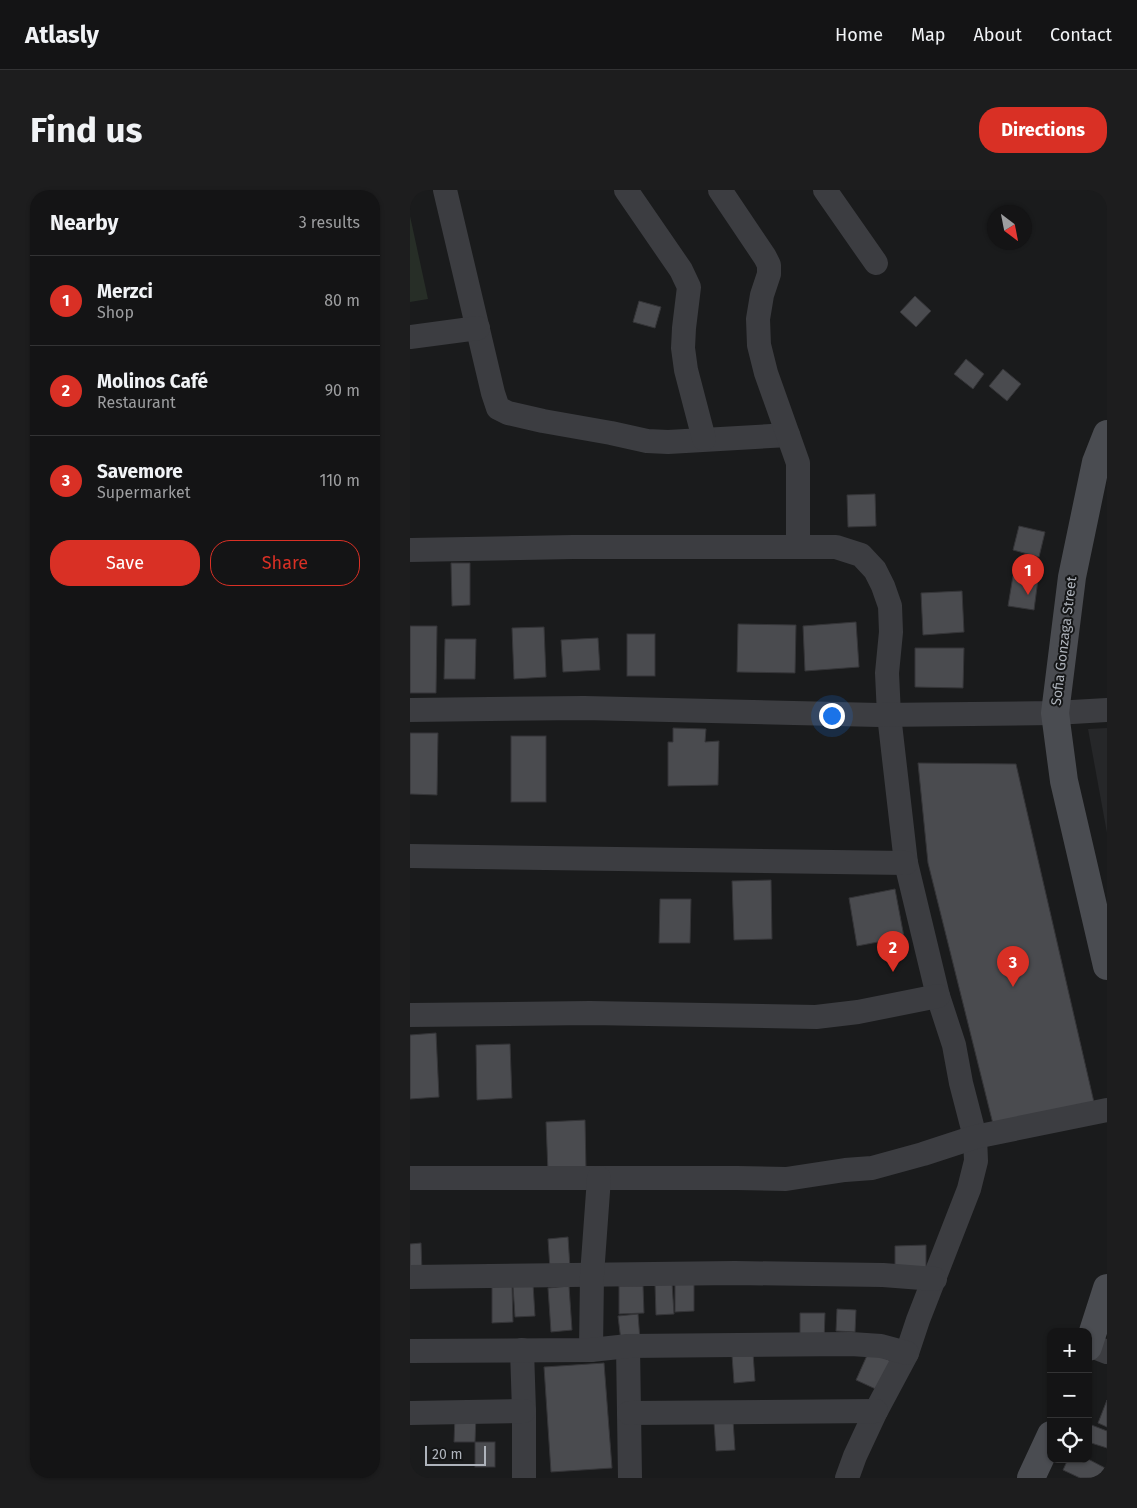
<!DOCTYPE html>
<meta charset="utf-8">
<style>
:root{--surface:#141415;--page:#1d1d1e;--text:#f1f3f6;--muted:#9d9ea0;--line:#333334;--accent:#d93025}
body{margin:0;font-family:"Fira Sans",sans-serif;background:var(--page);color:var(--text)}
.controls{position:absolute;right:15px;bottom:15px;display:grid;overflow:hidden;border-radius:10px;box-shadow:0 1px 4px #0004}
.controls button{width:45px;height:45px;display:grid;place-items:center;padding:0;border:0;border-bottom:1px solid var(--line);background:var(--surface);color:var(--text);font:25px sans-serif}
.compass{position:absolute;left:577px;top:15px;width:45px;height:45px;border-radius:50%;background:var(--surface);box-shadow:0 1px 4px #0004;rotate:148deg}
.scale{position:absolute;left:15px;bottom:12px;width:61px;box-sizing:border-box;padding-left:5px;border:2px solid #aeb3bb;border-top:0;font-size:14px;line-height:18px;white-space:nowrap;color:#aeb3bb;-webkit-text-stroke:4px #151617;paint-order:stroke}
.you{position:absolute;left:421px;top:525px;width:18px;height:18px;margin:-12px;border:4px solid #fff;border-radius:50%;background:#1a73e8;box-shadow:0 0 0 8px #1a73e833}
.badge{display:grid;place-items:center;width:32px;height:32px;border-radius:50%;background:var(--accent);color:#fff;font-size:16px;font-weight:700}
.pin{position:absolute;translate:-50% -41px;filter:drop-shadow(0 1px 2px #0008)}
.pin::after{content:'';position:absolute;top:26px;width:18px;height:15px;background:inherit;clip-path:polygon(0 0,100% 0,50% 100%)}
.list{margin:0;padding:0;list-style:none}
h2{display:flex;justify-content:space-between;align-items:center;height:65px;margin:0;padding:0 20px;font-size:21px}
h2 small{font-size:16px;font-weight:400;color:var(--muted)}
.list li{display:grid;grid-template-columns:32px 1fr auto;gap:15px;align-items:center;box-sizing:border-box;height:90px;padding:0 20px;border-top:1px solid var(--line)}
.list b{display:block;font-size:19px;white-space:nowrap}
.list p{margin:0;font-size:16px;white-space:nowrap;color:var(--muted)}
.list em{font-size:16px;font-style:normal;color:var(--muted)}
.actions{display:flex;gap:10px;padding:15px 20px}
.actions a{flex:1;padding:11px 0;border:1px solid var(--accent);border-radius:20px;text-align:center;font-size:18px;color:var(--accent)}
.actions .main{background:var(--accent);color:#fff}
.icon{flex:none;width:28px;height:28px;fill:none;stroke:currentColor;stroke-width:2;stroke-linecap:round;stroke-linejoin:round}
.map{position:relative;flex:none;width:697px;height:1288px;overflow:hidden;border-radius:20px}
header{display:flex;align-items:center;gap:30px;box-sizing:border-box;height:70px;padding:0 25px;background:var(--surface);border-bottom:1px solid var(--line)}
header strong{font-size:24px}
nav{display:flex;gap:28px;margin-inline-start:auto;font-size:18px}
.intro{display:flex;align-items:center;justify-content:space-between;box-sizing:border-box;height:120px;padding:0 30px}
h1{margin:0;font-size:35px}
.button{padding:12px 22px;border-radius:20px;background:var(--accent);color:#fff;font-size:18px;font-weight:700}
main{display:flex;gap:30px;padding:0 30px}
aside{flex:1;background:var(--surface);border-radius:20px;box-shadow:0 1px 4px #0004}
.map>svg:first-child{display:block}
.built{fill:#262729}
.green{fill:#272e27}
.building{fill:#4a4b4f;stroke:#353538}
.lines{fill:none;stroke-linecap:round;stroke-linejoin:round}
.street{stroke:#3c3d41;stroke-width:24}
.secondary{stroke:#4a4c51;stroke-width:28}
.labels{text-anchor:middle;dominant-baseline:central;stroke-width:4;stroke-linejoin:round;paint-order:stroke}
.street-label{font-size:14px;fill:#aeb3bb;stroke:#151617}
</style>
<header>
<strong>Atlasly</strong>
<nav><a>Home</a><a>Map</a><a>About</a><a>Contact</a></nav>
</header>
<div class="intro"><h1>Find us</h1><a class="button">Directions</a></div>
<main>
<aside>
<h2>Nearby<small>3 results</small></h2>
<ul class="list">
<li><span class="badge">1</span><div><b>Merzci</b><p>Shop</p></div><em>80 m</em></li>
<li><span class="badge">2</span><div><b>Molinos Café</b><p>Restaurant</p></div><em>90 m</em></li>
<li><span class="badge">3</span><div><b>Savemore</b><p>Supermarket</p></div><em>110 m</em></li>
</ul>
<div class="actions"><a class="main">Save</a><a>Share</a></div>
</aside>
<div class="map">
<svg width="697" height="1288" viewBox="0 0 697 1288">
<rect width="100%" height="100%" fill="#1a1b1c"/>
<polygon class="built" points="697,538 697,643 678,539"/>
<polygon class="green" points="0,26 18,109 0,112"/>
<g class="building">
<polygon points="505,106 521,121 506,137 490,122"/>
<polygon points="229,111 251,117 245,138 223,132"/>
<polygon points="556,169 574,184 563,199 544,184"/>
<polygon points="593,179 611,194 597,211 579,196"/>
<polygon points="465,304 466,336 438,337 437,305"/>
<polygon points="609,336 635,342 629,367 603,360"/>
<polygon points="41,373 60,373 60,415 42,416"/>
<polygon points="603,386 628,389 624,420 598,416"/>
<polygon points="552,401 554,442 513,445 511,403"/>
<polygon points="446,432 449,477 395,481 393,436"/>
<polygon points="328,434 386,435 385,483 327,482"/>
<polygon points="0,436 27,436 26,503 0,503"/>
<polygon points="134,437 136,487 104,489 102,438"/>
<rect x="217" y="444" width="28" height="42"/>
<polygon points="188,448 190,480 153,482 151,450"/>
<polygon points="35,449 66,449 65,489 34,489"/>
<polygon points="505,458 554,458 553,498 505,497"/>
<polygon points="263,538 296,539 295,552 309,551 308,595 258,596 258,552 263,552"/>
<polygon points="0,543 28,543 27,605 0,604"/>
<rect x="101" y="546" width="35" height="66"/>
<polygon points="508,573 606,574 686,921 584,938 518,673"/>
<polygon points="361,690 362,749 324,750 322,691"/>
<polygon points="485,699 494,747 447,756 439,708"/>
<polygon points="250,709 281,709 280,753 249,753"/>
<polygon points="26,843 29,907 0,909 0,845"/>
<polygon points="100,854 102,908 67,910 66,855"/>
<polygon points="175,930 176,981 138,982 136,932"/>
<polygon points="158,1047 160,1078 140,1079 138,1049"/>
<polygon points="11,1053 12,1082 0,1082 0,1054"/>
<polygon points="516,1055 516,1079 485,1079 485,1056"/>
<polygon points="262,1093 264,1124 246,1125 245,1094"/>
<polygon points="123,1094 125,1126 105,1127 103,1096"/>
<polygon points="265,1094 284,1094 284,1121 265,1122"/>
<polygon points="102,1096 103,1132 82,1133 82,1097"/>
<polygon points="159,1096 162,1140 141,1142 138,1098"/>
<polygon points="209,1096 233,1096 234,1123 209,1124"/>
<polygon points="427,1119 446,1120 445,1142 426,1141"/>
<polygon points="390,1123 415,1123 414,1152 390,1152"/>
<polygon points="228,1124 230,1150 211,1151 208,1126"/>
<polygon points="459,1161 483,1172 470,1201 446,1190"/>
<polygon points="343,1163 345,1191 324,1193 322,1165"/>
<polygon points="194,1173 202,1278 141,1282 134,1177"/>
<polygon points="697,1210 697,1237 688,1233"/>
<polygon points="45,1225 66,1225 65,1252 44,1252"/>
<polygon points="323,1230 325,1260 306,1261 304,1232"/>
<polygon points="679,1234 697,1241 697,1258 678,1252"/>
<rect x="65" y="1252" width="20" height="25"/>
<polygon points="658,1269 678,1269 697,1279 697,1288 670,1288 653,1280"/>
</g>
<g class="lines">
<g class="street">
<polyline points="35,0 83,203 88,218 98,223 133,231 201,243 237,251 258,252 378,245"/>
<polyline points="216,0 271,80 279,97 274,138 273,158 276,180 294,249"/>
<polyline points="310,0 355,67 359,75 359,84 352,105 348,129 349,155 356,183 388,273 388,357"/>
<polyline points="415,0 466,73"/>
<polyline points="0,147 68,138"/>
<polyline points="0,360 163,357 426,357 451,365 465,380 473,396 480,416 481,442 477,483 479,525 496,673 528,806 544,855 551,893 565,947 566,971 559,999 508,1130 497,1163 466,1221 445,1266 437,1288"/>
<polyline points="0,520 174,518 469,525 645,523 697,520"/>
<polyline points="0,666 496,673"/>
<polyline points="0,825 180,823 406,827 448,822 528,806"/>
<polyline points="0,988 327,988 376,989 435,980 462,978 513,964 565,947 697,920"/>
<polyline points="0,1087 325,1083 473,1085 525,1089"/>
<polyline points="679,1155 697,1162"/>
<polyline points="218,1156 220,1288"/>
<polyline points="112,1160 114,1221 114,1288"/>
<polyline points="181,1160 182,1085 189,988"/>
<polyline points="0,1161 181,1160 218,1156 441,1154 471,1156 497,1163"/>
<polyline points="0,1223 114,1221"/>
<polyline points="219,1223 466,1221"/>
</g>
<g class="secondary">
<polyline points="697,244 686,272 662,387 645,523 654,591 697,776"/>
<polyline points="678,1157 697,1098"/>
<polyline points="621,1288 641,1245"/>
</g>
</g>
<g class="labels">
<g class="street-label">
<text transform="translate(654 451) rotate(-83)">Sofia Gonzaga Street</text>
</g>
</g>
</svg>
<div class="controls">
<button>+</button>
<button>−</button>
<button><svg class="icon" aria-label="locate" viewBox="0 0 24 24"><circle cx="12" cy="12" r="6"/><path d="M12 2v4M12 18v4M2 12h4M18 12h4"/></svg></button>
</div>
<svg class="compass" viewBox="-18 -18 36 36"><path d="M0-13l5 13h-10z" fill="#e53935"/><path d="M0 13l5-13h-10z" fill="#9d9ea0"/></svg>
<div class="scale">20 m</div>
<div class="you"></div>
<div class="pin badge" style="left:618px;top:405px">1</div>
<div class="pin badge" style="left:483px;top:782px">2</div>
<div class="pin badge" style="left:603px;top:797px">3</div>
</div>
</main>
